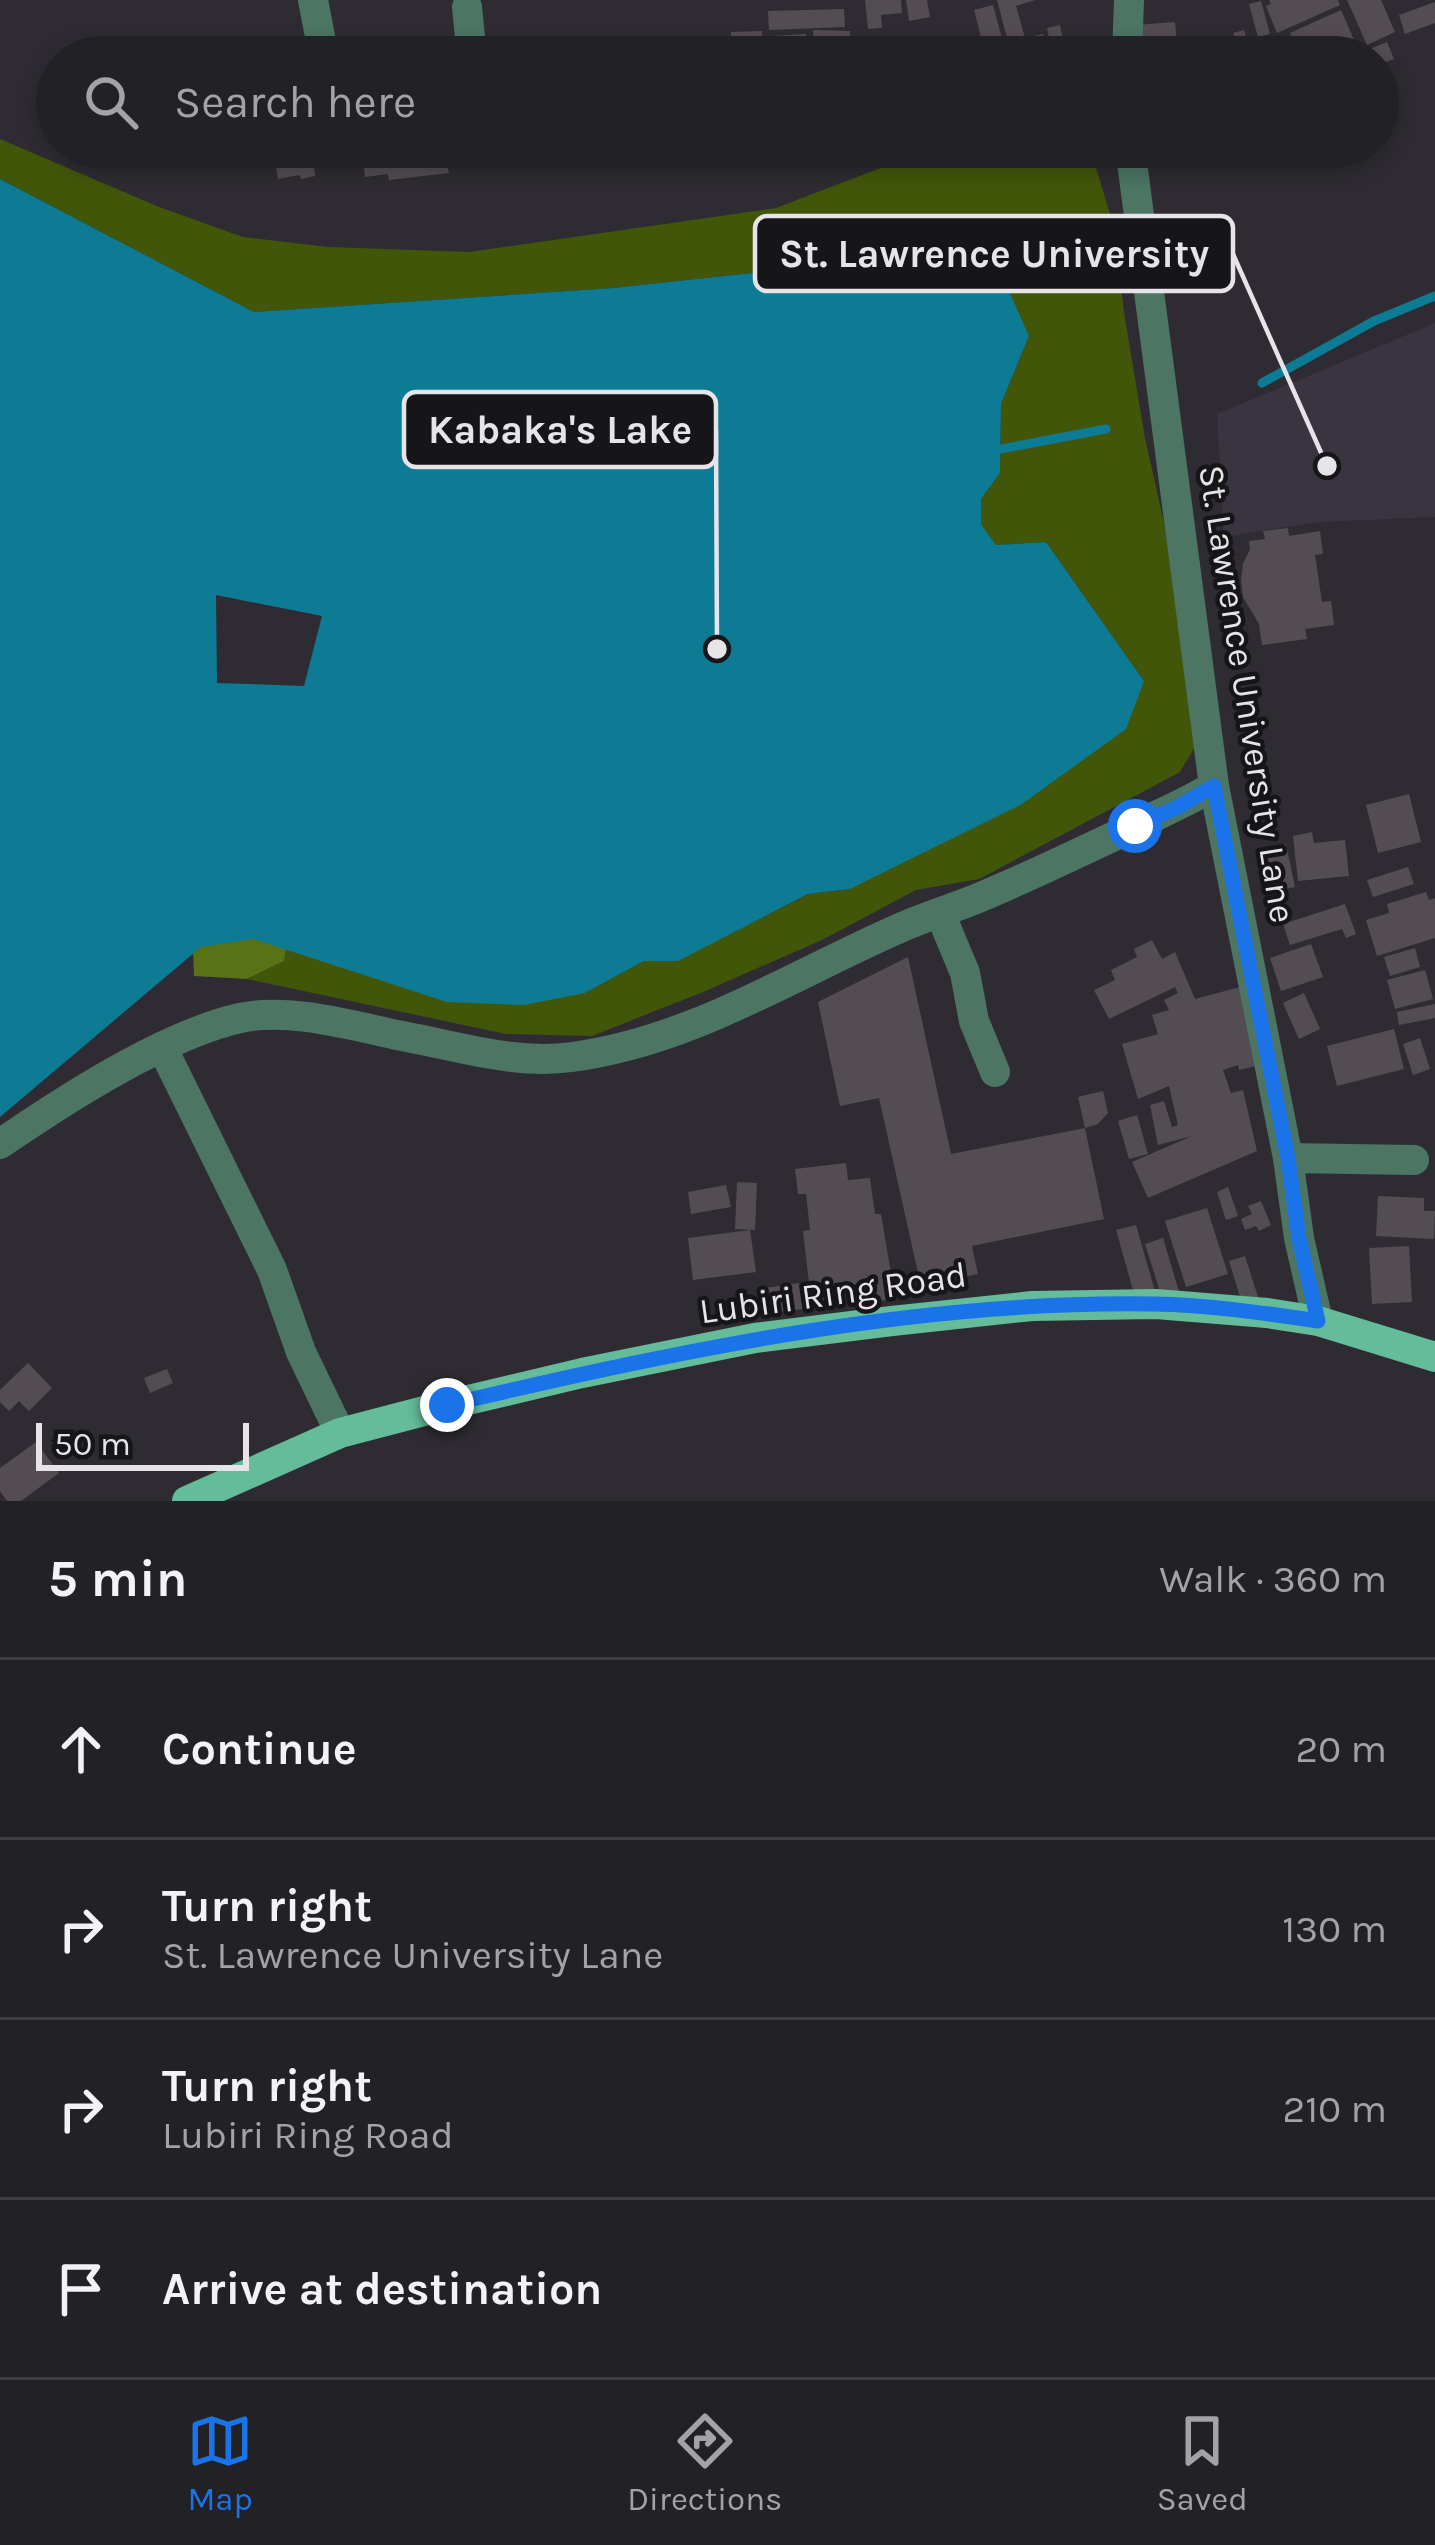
<!DOCTYPE html>
<meta charset="utf-8">
<style>
:root{--surface:#222126;--page:#2e2e32;--text:#f1f3f6;--muted:#a2a3a7;--line:#3f3e43;--accent:#1a73e8}
body{margin:0;font-family:Karla,sans-serif;background:var(--page);color:var(--text)}
.scale{position:absolute;left:36px;bottom:30px;width:213px;box-sizing:border-box;padding-left:12px;border:6px solid #e6e4e9;border-top:0;font-size:33px;line-height:42px;white-space:nowrap;color:#e6e4e9;-webkit-text-stroke:9px #161518;paint-order:stroke}
.stop{position:absolute;width:36px;height:36px;margin:-27px;border:9px solid #1a73e8;border-radius:50%;background:#fff}
.stop.end{background:#1a73e8;border-color:#fff;box-shadow:0 3px 12px #0008}
.list{margin:0;padding:0;list-style:none}
h2{display:flex;justify-content:space-between;align-items:center;height:156px;margin:0;padding:0 48px;font-size:51px}
h2 small{font-size:39px;font-weight:400;color:var(--muted)}
.list li{display:grid;grid-template-columns:78px 1fr auto;gap:36px;align-items:center;box-sizing:border-box;height:180px;padding:0 48px;border-top:3px solid var(--line)}
.list b{display:block;font-size:45px;white-space:nowrap}
.list p{margin:0;font-size:39px;white-space:nowrap;color:var(--muted)}
.list em{font-size:39px;font-style:normal;color:var(--muted)}
.icon{flex:none;width:66px;height:66px;fill:none;stroke:currentColor;stroke-width:2;stroke-linecap:round;stroke-linejoin:round}
.map{position:relative;flex:none;width:1435px;height:1501px;overflow:hidden}
.search{position:absolute;background:var(--surface);box-shadow:0 6px 18px #0003;left:36px;right:36px;top:36px;height:132px;display:flex;align-items:center;gap:30px;box-sizing:border-box;padding:0 42px;border-radius:66px;color:var(--muted);font-size:45px}
.sheet{height:876px;background:var(--surface)}
nav{display:flex;justify-content:space-around;align-items:center;box-sizing:border-box;height:168px;border-top:3px solid var(--line);background:var(--surface);font-size:33px;color:var(--muted)}
nav a{display:grid;justify-items:center;gap:6px}
nav .on{color:var(--accent)}
.map>svg:first-child{display:block}
.built{fill:#3a3441}
.green{fill:#42560a}
.forest{fill:#597215}
.water{fill:#0c7b93;fill-rule:evenodd}
.lines{fill:none;stroke-linecap:round;stroke-linejoin:round}
.stream{stroke:#0c7b93;stroke-width:9}
.building{fill:#534d53}
.minor{stroke:#4c7564;stroke-width:30}
.major{stroke:#64bc9a;stroke-width:30}
.route{stroke:#1a73e8;stroke-width:15}
.labels{text-anchor:middle;dominant-baseline:central;stroke-width:9;stroke-linejoin:round;paint-order:stroke}
.street-label{font-size:36px;fill:#e6e4e9;stroke:#161518}
.leader{fill:none;stroke:#e6e4e9;stroke-width:4.5}
.callout-dot{fill:#e6e4e9;stroke:#161518;stroke-width:4.5}
.callout{fill:#161518;stroke:#e6e4e9;stroke-width:4.5}
.callout-label{font-size:39px;text-anchor:middle;font-weight:bold;fill:#e6e4e9}
</style>
<div class="map">
<svg width="1435" height="1501" viewBox="0 0 1435 1501">
<rect width="100%" height="100%" fill="#2e2c32"/>
<polygon class="built" points="1435,323 1435,517 1318,522 1224,537 1217,414"/>
<polygon class="green" points="0,139 159,207 243,237 328,247 469,252 776,208 904,159 955,147 1082,147 1096,168 1114,227 1124,312 1145,438 1164,523 1193,696 1195,747 1180,772 979,879 916,890 822,940 703,992 592,1036 506,1034 247,979 284,961 286,948 585,993 644,961 678,960 809,894 850,889 1144,681 1046,542 996,545 981,524 981,499 1000,473 1001,404 1029,336 891,258 613,288 254,312 0,179"/>
<polygon class="forest" points="192,922 289,930 284,961 247,979 194,976"/>
<path class="water" d="M0,179L254,312L613,288L891,258L976,260L1007,287L1029,336L1001,404L1000,473L981,499V524L996,545L1046,542L1144,681L1126,729L1022,804L850,889L808,894L678,961H644L585,993L524,1005L447,1002L253,939L201,947L0,1117ZM216,595L322,616L304,686L217,683Z"/>
<g class="lines">
<g class="stream">
<polyline points="1262,383 1374,321 1435,296"/>
<polyline points="1001,449 1106,429"/>
</g>
</g>
<g class="building">
<polygon points="865,0 901,0 902,13 881,15 882,28 868,29"/>
<polygon points="906,0 927,0 930,17 909,21"/>
<polygon points="997,0 1035,0 1016,6 1025,38 1043,34 1050,57 1012,57"/>
<polygon points="1269,0 1338,0 1340,5 1277,33 1266,6 1271,4"/>
<polygon points="1347,0 1381,0 1395,32 1367,45"/>
<polygon points="1261,1 1270,34 1258,37 1249,4"/>
<polygon points="1435,2 1435,23 1405,34 1399,15"/>
<polygon points="993,5 1007,57 986,57 974,10"/>
<polygon points="844,9 845,27 769,30 768,11"/>
<polygon points="1341,10 1358,49 1340,57 1300,57 1290,33"/>
<polygon points="1175,22 1178,57 1154,57 1152,41 1137,42 1136,25"/>
<polygon points="1060,25 1066,55 1053,57 1047,28"/>
<polygon points="813,30 850,31 850,57 814,57"/>
<polygon points="1244,30 1247,41 1262,36 1269,57 1241,57 1233,33"/>
<polygon points="762,31 762,57 731,57 731,32"/>
<polygon points="806,34 807,57 771,57 770,36"/>
<polygon points="1387,42 1394,59 1378,65 1378,57 1350,57"/>
<polygon points="272,147 334,147 337,163 314,167 315,176 301,179 300,175 278,179"/>
<polygon points="361,147 460,147 462,162 447,164 449,173 389,180 388,174 365,177"/>
<polygon points="1288,528 1289,536 1320,531 1323,554 1315,555 1322,602 1331,601 1334,625 1305,629 1307,639 1262,645 1259,624 1243,597 1241,581 1243,564 1250,549 1249,541 1265,539 1263,531"/>
<polygon points="1409,794 1421,842 1378,853 1366,805"/>
<polygon points="1312,832 1314,843 1345,840 1349,876 1298,881 1293,836"/>
<polygon points="1286,844 1295,887 1271,892 1263,849"/>
<polygon points="1408,867 1414,884 1373,897 1367,880"/>
<polygon points="1426,892 1429,900 1435,898 1435,938 1377,956 1366,920 1389,913 1387,904"/>
<polygon points="1345,904 1356,934 1346,938 1342,929 1290,945 1283,924"/>
<polygon points="1152,940 1162,959 1175,952 1195,999 1240,987 1256,1066 1239,1070 1238,1065 1223,1070 1231,1093 1243,1090 1257,1151 1148,1198 1132,1162 1192,1136 1158,1145 1150,1105 1164,1101 1172,1127 1178,1125 1169,1086 1138,1099 1122,1044 1158,1034 1152,1015 1169,1010 1164,1000 1178,993 1175,987 1109,1019 1094,990 1115,980 1111,970 1137,957 1134,949"/>
<polygon points="1311,944 1323,977 1281,991 1270,958"/>
<polygon points="1415,948 1420,967 1390,976 1384,957"/>
<polygon points="908,957 951,1154 1085,1128 1104,1219 972,1246 978,1274 921,1286 879,1098 840,1106 818,1002"/>
<polygon points="1425,970 1433,999 1395,1009 1387,980"/>
<polygon points="1304,993 1320,1029 1299,1039 1283,1003"/>
<polygon points="1435,1004 1435,1018 1399,1025 1397,1012"/>
<polygon points="1394,1029 1404,1069 1337,1086 1327,1046"/>
<polygon points="1420,1038 1430,1069 1413,1075 1403,1044"/>
<polygon points="1103,1091 1108,1113 1098,1124 1085,1128 1078,1097"/>
<polygon points="1137,1115 1148,1154 1129,1159 1118,1121"/>
<polygon points="846,1163 848,1180 870,1178 875,1214 881,1214 894,1291 887,1300 812,1309 803,1231 810,1230 806,1194 798,1194 795,1169"/>
<polygon points="737,1182 757,1183 755,1230 735,1229"/>
<polygon points="726,1185 731,1207 691,1214 688,1192"/>
<polygon points="1228,1187 1238,1216 1226,1220 1217,1192"/>
<polygon points="1378,1196 1424,1198 1424,1211 1435,1211 1434,1239 1376,1236"/>
<polygon points="1261,1201 1271,1225 1259,1231 1256,1226 1245,1230 1241,1219 1252,1214 1248,1206"/>
<polygon points="1207,1208 1228,1274 1186,1287 1165,1221"/>
<polygon points="1136,1225 1157,1298 1137,1304 1116,1230"/>
<polygon points="750,1230 756,1272 693,1280 688,1238"/>
<polygon points="1163,1238 1180,1295 1163,1301 1145,1244"/>
<polygon points="1409,1246 1412,1302 1372,1304 1369,1248"/>
<polygon points="1245,1256 1258,1297 1242,1303 1229,1261"/>
<polygon points="799,1283 803,1309 763,1314 759,1289"/>
<polygon points="28,1363 52,1388 29,1411 19,1401 9,1411 0,1402 0,1390"/>
<polygon points="167,1369 173,1383 150,1393 144,1378"/>
<polygon points="36,1442 59,1473 21,1501 7,1501 0,1491 0,1468"/>
</g>
<g class="lines">
<g class="minor">
<polyline points="313,0 324,57"/>
<polyline points="467,7 472,57"/>
<polyline points="1127,57 1129,0"/>
<polyline points="1130,147 1214,786 1288,1158 1299,1238 1318,1321"/>
<polyline points="940,913 965,973 974,1021 995,1072"/>
<polyline points="162,1047 272,1270 301,1352 340,1433"/>
<path d="M0,1144C64,1100 164,1035 240,1018C289,1007 353,1026 402,1036C457,1046 515,1065 572,1057C692,1041 792,975 900,928C925,917 951,909 976,899C1027,878 1076,854 1125,831C1156,815 1184,804 1214,786"/>
<polyline points="1288,1158 1414,1160"/>
</g>
<polyline class="major" points="187,1501 340,1433 447,1405 582,1373 755,1338 892,1321 1032,1306 1156,1304 1267,1313 1318,1321 1435,1357"/>
</g>
<g class="lines">
<path class="route" d="M447,1405C678,1351 915,1300 1154,1304C1208,1305 1264,1313 1318,1321L1299,1238L1288,1158L1214,786L1176,808L1135,826"/>
</g>
<g class="labels">
<g class="street-label">
<text transform="translate(1247 694) rotate(81)">St. Lawrence University Lane</text>
<text transform="translate(833 1293) rotate(-8)">Lubiri Ring Road</text>
</g>
</g>
<path class="leader" d="M1327 466L1233 254M717 649L716 430"/>
<g class="callout-dot">
<circle cx="1327" cy="466" r="12"/>
<circle cx="717" cy="649" r="12"/>
</g>
<g class="callout">
<rect x="755" y="216" width="478" height="75" rx="12"/>
<rect x="404" y="392" width="312" height="75" rx="12"/>
</g>
<g class="callout-label">
<text x="994" y="267">St. Lawrence University</text>
<text x="560" y="443">Kabaka's Lake</text>
</g>
</svg>
<div class="scale">50 m</div>
<div class="stop" style="left:1135px;top:826px"></div>
<div class="stop end" style="left:447px;top:1405px"></div>
<div class="search"><svg class="icon" aria-label="search" viewBox="0 0 24 24"><circle cx="10" cy="10" r="6"/><path d="M15 15l6 6"/></svg>Search here</div>
</div>
<section class="sheet">
<h2>5 min<small>Walk · 360 m</small></h2>
<ul class="list">
<li><svg class="icon" aria-label="ahead" viewBox="0 0 24 24"><path d="M12 20V5M6 11l6-6 6 6"/></svg><div><b>Continue</b></div><em>20 m</em></li>
<li><svg class="icon" aria-label="right" viewBox="0 0 24 24"><path d="M7 20v-9h11M14 6l5 5-5 5"/></svg><div><b>Turn right</b><p>St. Lawrence University Lane</p></div><em>130 m</em></li>
<li><svg class="icon" aria-label="right" viewBox="0 0 24 24"><path d="M7 20v-9h11M14 6l5 5-5 5"/></svg><div><b>Turn right</b><p>Lubiri Ring Road</p></div><em>210 m</em></li>
<li><svg class="icon" aria-label="arrive" viewBox="0 0 24 24"><path d="M6 21V4h12l-3 4 3 4H6"/></svg><div><b>Arrive at destination</b></div></li>
</ul>
</section>
<nav>
<a class="on"><svg class="icon" aria-label="map" viewBox="0 0 24 24"><path d="M3 6l6-2 6 2 6-2v14l-6 2-6-2-6 2zM9 4v14M15 6v14"/></svg>Map</a>
<a><svg class="icon" aria-label="directions" viewBox="0 0 24 24"><path d="M12 3l9 9-9 9-9-9zM9 14v-3h6M13 9l2 2-2 2"/></svg>Directions</a>
<a><svg class="icon" aria-label="saved" viewBox="0 0 24 24"><path d="M7 4h10v16l-5-4-5 4z"/></svg>Saved</a>
</nav>
